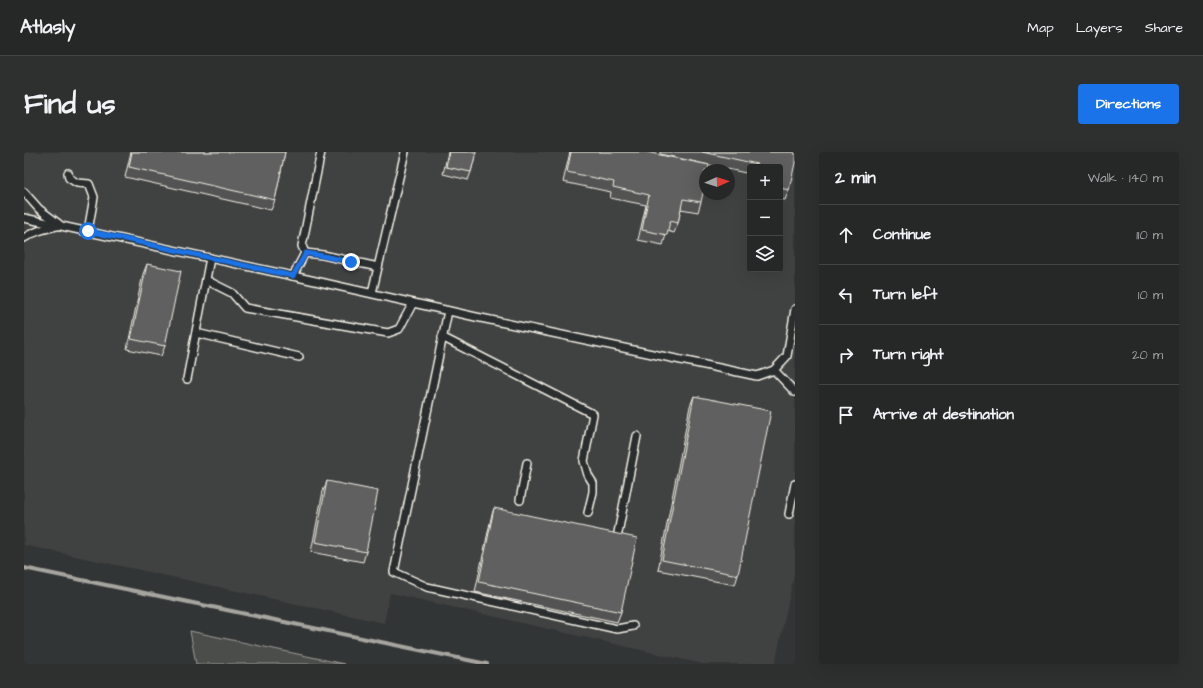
<!DOCTYPE html>
<meta charset="utf-8">
<style>
:root{--surface:#262828;--page:#2e3030;--text:#f1f3f6;--muted:#a4a6a8;--line:#424445;--accent:#1a73e8}
body{margin:0;font-family:"Architects Daughter",sans-serif;background:var(--page);color:var(--text)}
.controls{position:absolute;right:12px;top:12px;display:grid;overflow:hidden;border-radius:4px;box-shadow:0 4px 16px #0002}
.controls button{width:36px;height:36px;display:grid;place-items:center;padding:0;border:0;border-bottom:1px solid var(--line);background:var(--surface);color:var(--text);font:20px sans-serif}
.compass{position:absolute;left:675px;top:12px;width:36px;height:36px;border-radius:50%;background:var(--surface);box-shadow:0 4px 16px #0002;rotate:87deg}
.stop{position:absolute;width:12px;height:12px;margin:-9px;border:3px solid #1a73e8;border-radius:50%;background:#fff}
.stop.end{background:#1a73e8;border-color:#fff;box-shadow:0 1px 4px #0008}
.list{margin:0;padding:0;list-style:none}
h2{display:flex;justify-content:space-between;align-items:center;height:52px;margin:0;padding:0 16px;font-size:17px}
h2 small{font-size:13px;font-weight:400;color:var(--muted)}
.list li{display:grid;grid-template-columns:26px 1fr auto;gap:12px;align-items:center;box-sizing:border-box;height:60px;padding:0 16px;border-top:1px solid var(--line)}
.list b{display:block;font-size:15px;white-space:nowrap}
.list em{font-size:13px;font-style:normal;color:var(--muted)}
.icon{flex:none;width:22px;height:22px;fill:none;stroke:currentColor;stroke-width:2;stroke-linecap:round;stroke-linejoin:round}
.map{position:relative;flex:none;width:771px;height:512px;overflow:hidden;border-radius:4px}
header{display:flex;align-items:center;gap:24px;box-sizing:border-box;height:56px;padding:0 20px;background:var(--surface);border-bottom:1px solid var(--line)}
header strong{font-size:19px}
nav{display:flex;gap:22px;margin-inline-start:auto;font-size:14px}
.intro{display:flex;align-items:center;justify-content:space-between;box-sizing:border-box;height:96px;padding:0 24px}
h1{margin:0;font-size:28px}
.button{padding:10px 18px;border-radius:4px;background:var(--accent);color:#fff;font-size:14px;font-weight:700}
main{display:flex;gap:24px;padding:0 24px}
aside{flex:1;background:var(--surface);border-radius:4px;box-shadow:0 4px 16px #0002}
.map>svg:first-child{display:block}
.built{fill:#404242;fill-rule:evenodd}
.green{fill:#4b4d4c;stroke:#a09f9a}
.lines{fill:none;stroke-linecap:round;stroke-linejoin:round}
.stream{stroke:#a6a5a0;stroke-width:4}
.lane-casing{stroke:#f4f1e8;stroke-width:10}
.lane{stroke:#2a2d2e;stroke-width:7}
.wall{fill:#525352;stroke:#f4f1e8}
.building{fill:#5f605f;stroke:#f4f1e8}
.route{stroke:#1a73e8;stroke-width:5}
</style>
<header>
<strong>Atlasly</strong>
<nav><a>Map</a><a>Layers</a><a>Share</a></nav>
</header>
<div class="intro"><h1>Find us</h1><a class="button">Directions</a></div>
<main>
<div class="map">
<svg width="771" height="512" viewBox="0 0 771 512">
<rect width="100%" height="100%" fill="#323535"/>
<filter id="ink" filterUnits="userSpaceOnUse"><feTurbulence type="fractalNoise" baseFrequency=".025" numOctaves="2"/><feDisplacementMap in="SourceGraphic" scale="8" xChannelSelector="R" yChannelSelector="G"/><feConvolveMatrix kernelMatrix="1 2 1 2 8 2 1 2 1" color-interpolation-filters="sRGB"/></filter>
<g filter="url(#ink)">
<path class="built" d="M0,0H771V418L751,512H679L366,441L360,471L0,393ZM726,15H756V117H726ZM681,18H705V42H681Z"/>
<polygon class="green" points="166,479 320,512 172,512"/>
<g class="lines">
<polyline class="stream" points="0,416 463,512"/>
<g class="lane-casing">
<g id="lane">
<polyline points="44,21 45,26 53,31 65,32 70,45 64,79"/>
<polyline points="0,40 15,57 35,72"/>
<polyline points="0,66 269,124 452,165 733,224 750,218 763,204 771,157"/>
<path d="M0,86C11,79 20,77 33,74"/>
<polyline points="281,101 278,94 297,0"/>
<polyline points="281,101 299,103 354,115"/>
<polyline points="269,124 281,101"/>
<polyline points="182,128 208,141 221,156 364,181 375,177 389,151"/>
<polyline points="348,141 381,0"/>
<polyline points="424,159 370,420 403,435 593,477 609,474"/>
<polyline points="172,181 275,205"/>
<polyline points="418,185 569,262 560,309 564,323 569,331 569,340 564,361"/>
<polyline points="750,218 771,240"/>
<polyline points="163,227 186,106"/>
<polyline points="496,348 503,311"/>
<polyline points="765,362 771,332"/>
<polyline points="593,386 613,284"/>
</g>
</g>
<use href="#lane" class="lane"/>
</g>
<g class="wall">
<polygon points="107,0 261,0 251,48 247,58 101,25"/>
<polygon points="424,0 452,0 447,20 444,28 419,22"/>
<polygon points="546,0 622,0 677,50 674,60 657,57 654,71 650,81 643,79 639,93 614,88 622,53 586,46 587,40 539,30"/>
<polygon points="636,0 771,0 765,38 761,48 756,47 756,15 726,15 726,22 636,2"/>
<polygon points="123,112 141,194 137,204 103,197 119,122"/>
<polygon points="670,244 714,423 711,433 634,418 666,254"/>
<polygon points="303,329 342,400 339,410 287,400 299,339"/>
<polygon points="470,356 597,460 593,470 451,440 467,366"/>
</g>
<g class="building">
<polygon points="108,0 261,0 251,48 105,15"/>
<polygon points="425,0 452,0 447,20 422,15"/>
<polygon points="547,0 622,0 685,13 684,18 681,18 681,32 677,50 659,47 654,71 646,69 643,83 618,78 625,43 589,35 590,30 543,20"/>
<polygon points="678,0 771,0 771,11 765,38 756,36 756,15 732,15 733,12"/>
<polygon points="123,112 157,119 141,194 107,187"/>
<polygon points="670,244 747,259 714,423 638,408"/>
<polygon points="303,329 354,339 342,400 291,390"/>
<polygon points="470,356 613,386 597,460 455,430"/>
</g>
</g>
<g class="lines" filter="url(#ink)">
<polyline class="route" points="64,79 269,124 282,101 299,104 327,110"/>
</g>
</svg>
<div class="controls">
<button>+</button>
<button>−</button>
<button><svg class="icon" aria-label="layers" viewBox="0 0 24 24"><path d="M12 4l9 5-9 5-9-5zM3 14l9 5 9-5"/></svg></button>
</div>
<svg class="compass" viewBox="-18 -18 36 36"><path d="M0-13l5 13h-10z" fill="#e53935"/><path d="M0 13l5-13h-10z" fill="#a4a6a8"/></svg>
<div class="stop" style="left:64px;top:79px"></div>
<div class="stop end" style="left:327px;top:110px"></div>
</div>
<aside>
<h2>2 min<small>Walk · 140 m</small></h2>
<ul class="list">
<li><svg class="icon" aria-label="ahead" viewBox="0 0 24 24"><path d="M12 20V5M6 11l6-6 6 6"/></svg><div><b>Continue</b></div><em>110 m</em></li>
<li><svg class="icon" aria-label="left" viewBox="0 0 24 24"><path d="M17 20v-9H6M10 6l-5 5 5 5"/></svg><div><b>Turn left</b></div><em>10 m</em></li>
<li><svg class="icon" aria-label="right" viewBox="0 0 24 24"><path d="M7 20v-9h11M14 6l5 5-5 5"/></svg><div><b>Turn right</b></div><em>20 m</em></li>
<li><svg class="icon" aria-label="arrive" viewBox="0 0 24 24"><path d="M6 21V4h12l-3 4 3 4H6"/></svg><div><b>Arrive at destination</b></div></li>
</ul>
</aside>
</main>
